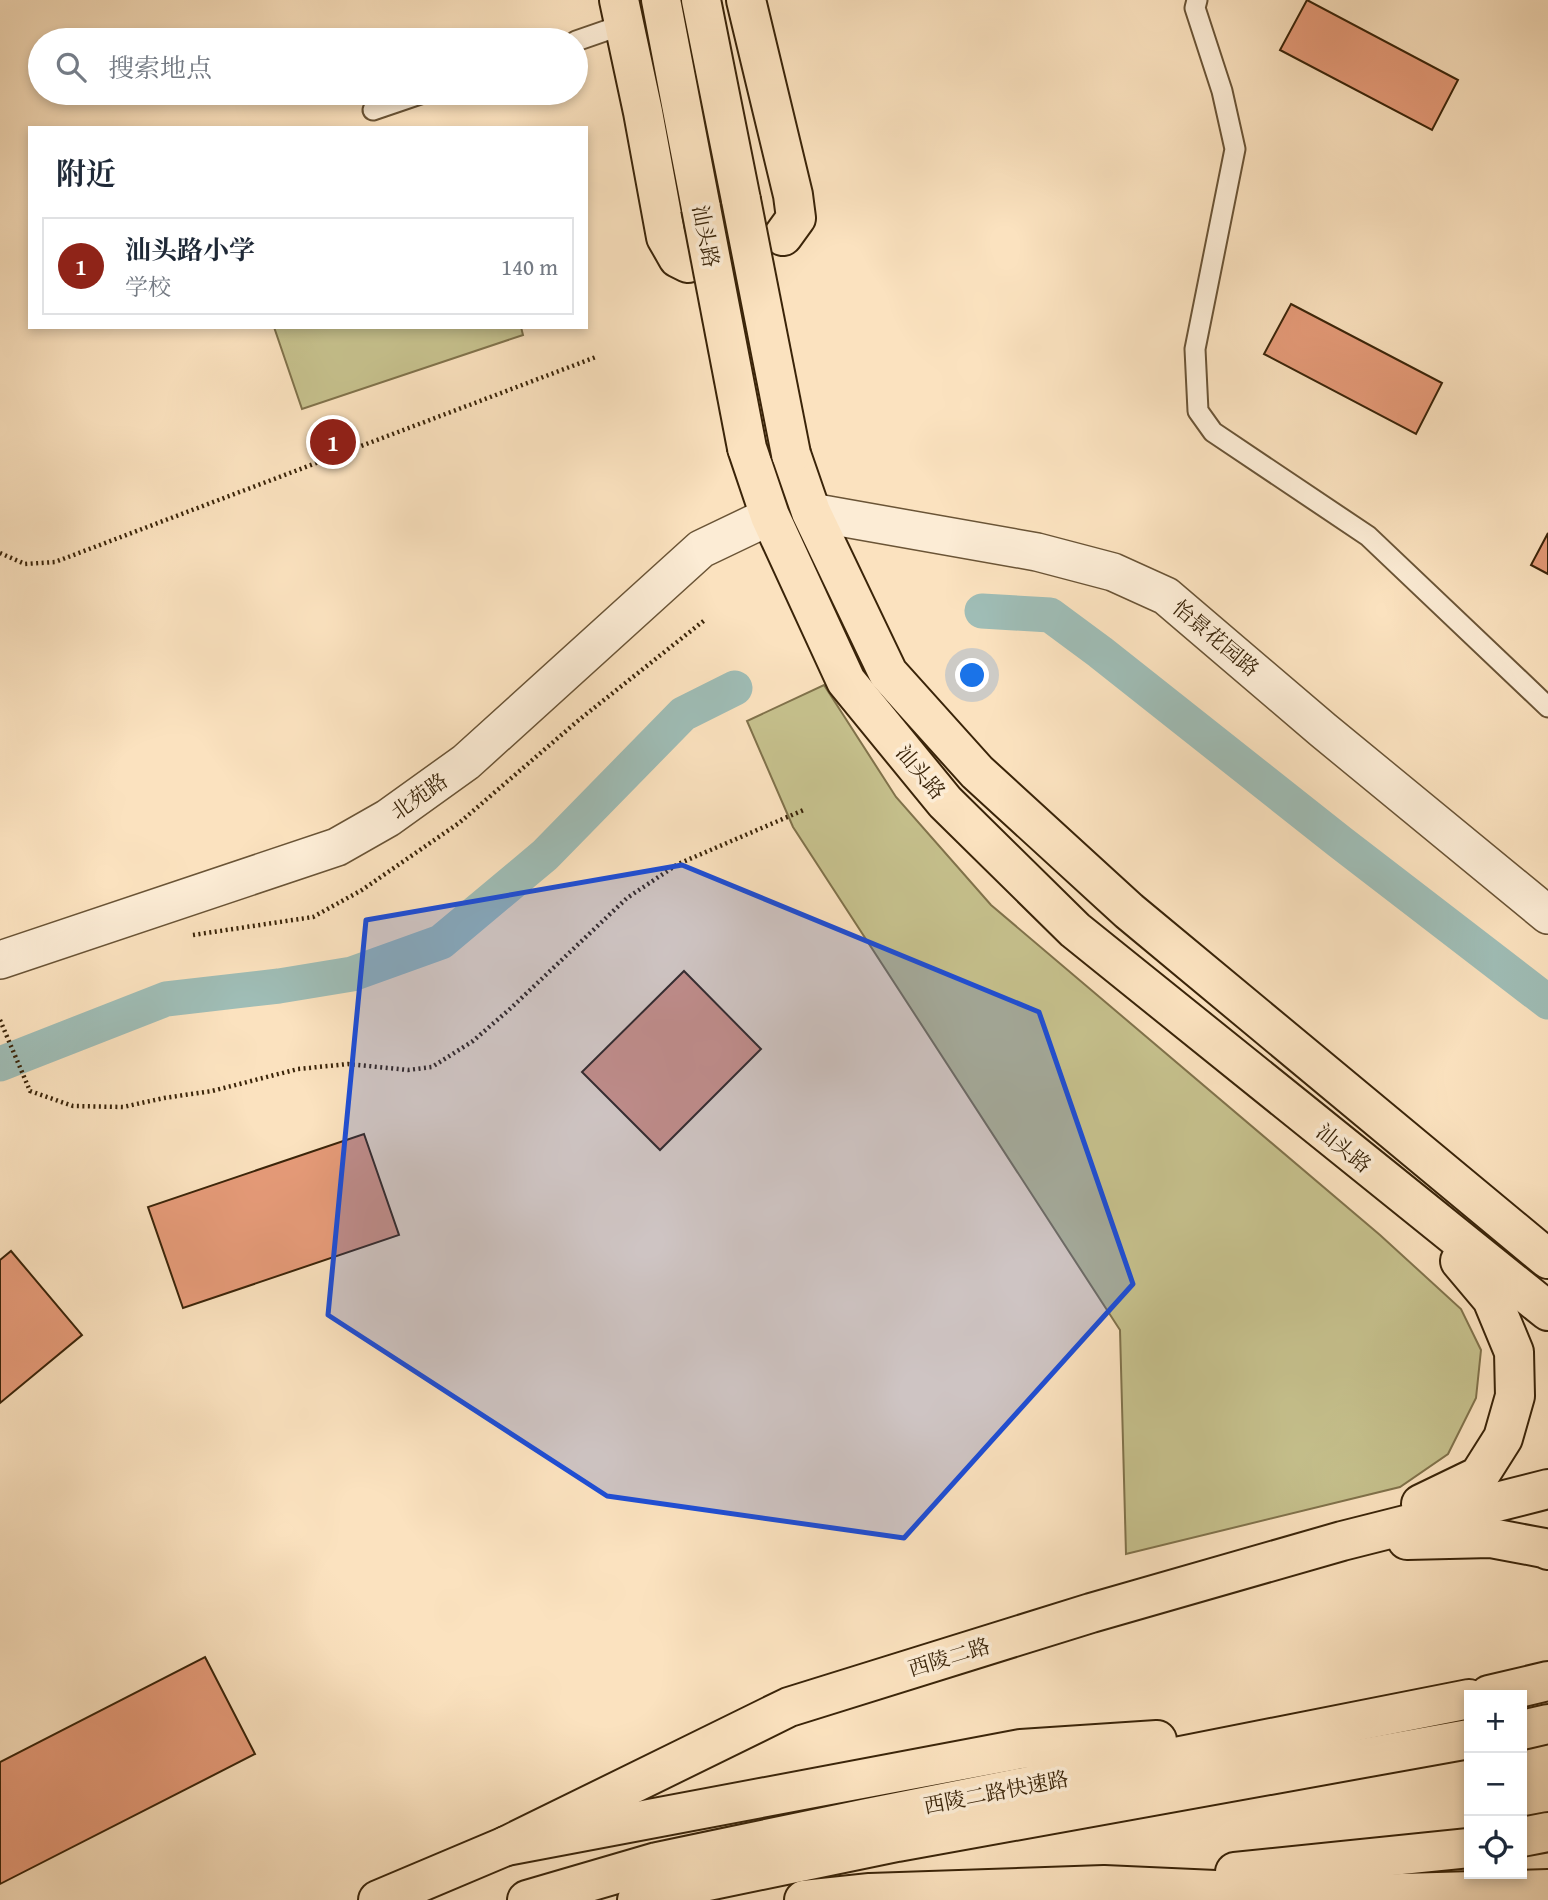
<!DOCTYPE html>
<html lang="zh">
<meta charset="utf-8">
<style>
:root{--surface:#fff;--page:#f2f2f3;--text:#1f2937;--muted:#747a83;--line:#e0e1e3;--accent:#8f2418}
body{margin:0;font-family:"Gentium Book Plus","Noto Serif SC",serif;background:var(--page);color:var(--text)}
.controls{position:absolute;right:21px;bottom:21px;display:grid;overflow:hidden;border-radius:0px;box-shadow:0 4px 10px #0003}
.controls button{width:63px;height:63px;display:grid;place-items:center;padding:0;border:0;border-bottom:2px solid var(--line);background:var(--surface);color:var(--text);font:35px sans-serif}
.you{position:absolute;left:973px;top:676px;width:24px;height:24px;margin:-18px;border:5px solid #fff;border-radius:50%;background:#1a73e8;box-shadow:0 0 0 10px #1a73e833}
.badge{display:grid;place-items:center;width:46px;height:46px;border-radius:50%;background:var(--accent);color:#fff;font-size:23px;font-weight:700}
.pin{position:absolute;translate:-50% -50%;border:4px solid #fff;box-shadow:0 2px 7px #0006}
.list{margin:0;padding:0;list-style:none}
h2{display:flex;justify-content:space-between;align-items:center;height:91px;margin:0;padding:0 28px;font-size:30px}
h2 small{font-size:23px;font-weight:400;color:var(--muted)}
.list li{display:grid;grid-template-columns:46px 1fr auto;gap:21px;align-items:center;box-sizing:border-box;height:98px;margin:0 14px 14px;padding:0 14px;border:2px solid var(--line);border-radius:0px}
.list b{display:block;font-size:26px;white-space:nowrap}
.list p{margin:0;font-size:23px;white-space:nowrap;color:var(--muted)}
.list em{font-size:23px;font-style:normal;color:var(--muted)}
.icon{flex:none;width:38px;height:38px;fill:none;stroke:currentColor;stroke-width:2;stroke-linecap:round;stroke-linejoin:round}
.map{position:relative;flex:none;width:1548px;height:1900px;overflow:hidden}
.search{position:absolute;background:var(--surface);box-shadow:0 4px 10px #0003;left:28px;top:28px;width:560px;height:77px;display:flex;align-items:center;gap:18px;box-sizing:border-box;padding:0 24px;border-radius:38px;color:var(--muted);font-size:26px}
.panel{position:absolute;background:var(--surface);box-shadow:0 4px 10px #0003;left:28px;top:126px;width:560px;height:203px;border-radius:0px}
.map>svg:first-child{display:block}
.green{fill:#c6c18d;stroke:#80724b;stroke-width:2}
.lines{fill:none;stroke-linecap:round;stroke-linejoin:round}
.canal{stroke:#9fbdb6;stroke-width:35}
.building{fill:#e69b79;stroke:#3a2409;stroke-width:2}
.lane-casing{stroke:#6a5436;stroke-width:23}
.street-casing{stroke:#6a5436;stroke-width:40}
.primary-casing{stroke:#3a2409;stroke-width:42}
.highway-casing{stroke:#3a2409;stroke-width:42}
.path{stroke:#3a2409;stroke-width:4.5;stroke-dasharray:2 3.5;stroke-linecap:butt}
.lane{stroke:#fcecd5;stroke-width:19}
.street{stroke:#fcecd5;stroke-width:37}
.primary{stroke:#fbe2bf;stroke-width:38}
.highway{stroke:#fbe2bf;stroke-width:38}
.primary-bridge-casing{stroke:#3a2409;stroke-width:42;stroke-linecap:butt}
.primary-bridge{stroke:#fbe2bf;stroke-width:38}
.marked{fill:#1d4ed8;fill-opacity:0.2;stroke:#1d4ed8;stroke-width:5;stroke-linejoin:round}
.labels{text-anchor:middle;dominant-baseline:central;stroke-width:7;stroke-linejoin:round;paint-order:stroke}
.street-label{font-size:21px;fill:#3a2409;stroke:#fcecd5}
</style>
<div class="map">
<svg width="1548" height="1900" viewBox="0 0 1548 1900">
<rect width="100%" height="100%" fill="#fbe2bf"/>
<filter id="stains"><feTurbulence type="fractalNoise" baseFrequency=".00286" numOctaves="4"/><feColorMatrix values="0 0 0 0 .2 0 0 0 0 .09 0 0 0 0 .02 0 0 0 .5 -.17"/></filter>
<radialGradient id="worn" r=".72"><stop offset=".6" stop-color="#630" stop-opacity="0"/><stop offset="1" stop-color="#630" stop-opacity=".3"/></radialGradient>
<g class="green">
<polygon points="274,327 521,327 523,335 302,409"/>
<polygon points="824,685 896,797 991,905 1380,1235 1461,1309 1481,1350 1476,1398 1448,1454 1400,1487 1126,1554 1120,1330 793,827 747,721"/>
</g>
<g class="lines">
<g class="canal">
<polyline points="982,611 1050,615 1100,652 1340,842 1548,1002"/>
<polyline points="0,1064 166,999 279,986 352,974 441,942 545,855 683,714 735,688"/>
</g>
</g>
<g class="building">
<polygon points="1307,0 1458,80 1432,130 1280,50"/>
<polygon points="1291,304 1442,383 1416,434 1264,354"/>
<polygon points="1548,533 1548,574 1531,565"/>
<polygon points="684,971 761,1049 660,1150 582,1072"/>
<polygon points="364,1134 399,1235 183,1308 148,1207"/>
<polygon points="11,1251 82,1335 0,1403 0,1260"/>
<polygon points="205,1657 255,1754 0,1884 0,1762"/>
</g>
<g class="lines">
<g class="lane-casing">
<g id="lane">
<polyline points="1197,0 1195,8 1222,91 1235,149 1195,349 1198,411 1213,432 1368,536 1548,707"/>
<polyline points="576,41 625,24"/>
<polyline points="373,110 423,93"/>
</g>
</g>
<g class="street-casing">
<g id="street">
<polyline points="811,512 1037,552 1113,572 1166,596 1323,730 1548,915"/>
<polyline points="0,960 337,847 388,818 466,762 701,549 770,516"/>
</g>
</g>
<g class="primary-casing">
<g id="primary">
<polyline points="619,0 643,112 666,237 678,258 688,263"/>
<polyline points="661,0 701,208"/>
<polyline points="701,0 741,200"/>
<polyline points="746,0 793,195 796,218 783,236"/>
<polyline points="747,448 770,516 846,681 945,802 1075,930 1548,1311"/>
<polyline points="791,454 811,512 888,673 977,772 1129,911 1548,1259"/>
<polyline points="1421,1504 1479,1476 1503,1438 1515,1396 1514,1352 1492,1299 1460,1261"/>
<polyline points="1407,1540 1491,1538 1544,1548 1548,1550"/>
<polyline points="1522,1837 1548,1832"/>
<polyline points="1235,1872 1469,1848"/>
<polyline points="378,1900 506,1846 789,1707 1091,1613 1342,1541 1548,1489"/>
<polyline points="804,1900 870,1893 1104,1885 1331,1895 1548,1889"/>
</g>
</g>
<g class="highway-casing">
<g id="highway">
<polyline points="1489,1695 1548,1681"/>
<polyline points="1522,1730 1548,1724"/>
<polyline points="506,1846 1021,1749 1157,1740"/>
<polyline points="527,1900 657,1862 867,1818 1469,1699"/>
<polyline points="637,1900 669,1889 897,1842 1469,1739"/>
</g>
</g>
<g class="path">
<polyline points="0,553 25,564 55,562 596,357"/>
<polyline points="193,935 313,917 362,890 459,823 580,719 706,619"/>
<polyline points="0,1020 30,1091 73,1106 123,1107 164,1098 212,1091 298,1069 348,1064 408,1070 432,1067 473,1041 511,1008 627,898 678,864 806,809"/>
</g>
<use href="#lane" class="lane"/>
<use href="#street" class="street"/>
<use href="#primary" class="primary"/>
<use href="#highway" class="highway"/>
<g class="primary-bridge-casing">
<g id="primary-bridge">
<polyline points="741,200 791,454"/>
<polyline points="701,208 747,448"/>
</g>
</g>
<use href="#primary-bridge" class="primary-bridge"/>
</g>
<path class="marked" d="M682,865L1039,1012L1133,1284L904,1538L607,1496L328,1315L366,920Z"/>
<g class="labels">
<g class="street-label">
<text transform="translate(706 236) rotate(79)">汕头路</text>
<text transform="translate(1216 638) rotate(40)">怡景花园路</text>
<text transform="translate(921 772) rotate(50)">汕头路</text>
<text transform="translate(419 796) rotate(-35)">北苑路</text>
<text transform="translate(1344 1148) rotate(39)">汕头路</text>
<text transform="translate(949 1657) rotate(-17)">西陵二路</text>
<text transform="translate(996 1792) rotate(-11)">西陵二路快速路</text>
</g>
</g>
<rect width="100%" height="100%" filter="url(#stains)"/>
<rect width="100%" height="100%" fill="url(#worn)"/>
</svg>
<div class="controls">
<button>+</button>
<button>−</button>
<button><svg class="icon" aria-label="locate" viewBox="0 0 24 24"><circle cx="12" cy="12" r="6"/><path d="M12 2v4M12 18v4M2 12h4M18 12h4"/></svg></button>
</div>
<div class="you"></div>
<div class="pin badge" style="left:333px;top:442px">1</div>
<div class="search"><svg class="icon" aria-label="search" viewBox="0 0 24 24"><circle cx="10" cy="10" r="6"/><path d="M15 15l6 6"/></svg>搜索地点</div>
<section class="panel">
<h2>附近<small></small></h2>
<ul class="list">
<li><span class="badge">1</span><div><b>汕头路小学</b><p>学校</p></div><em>140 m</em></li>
</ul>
</section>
</div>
